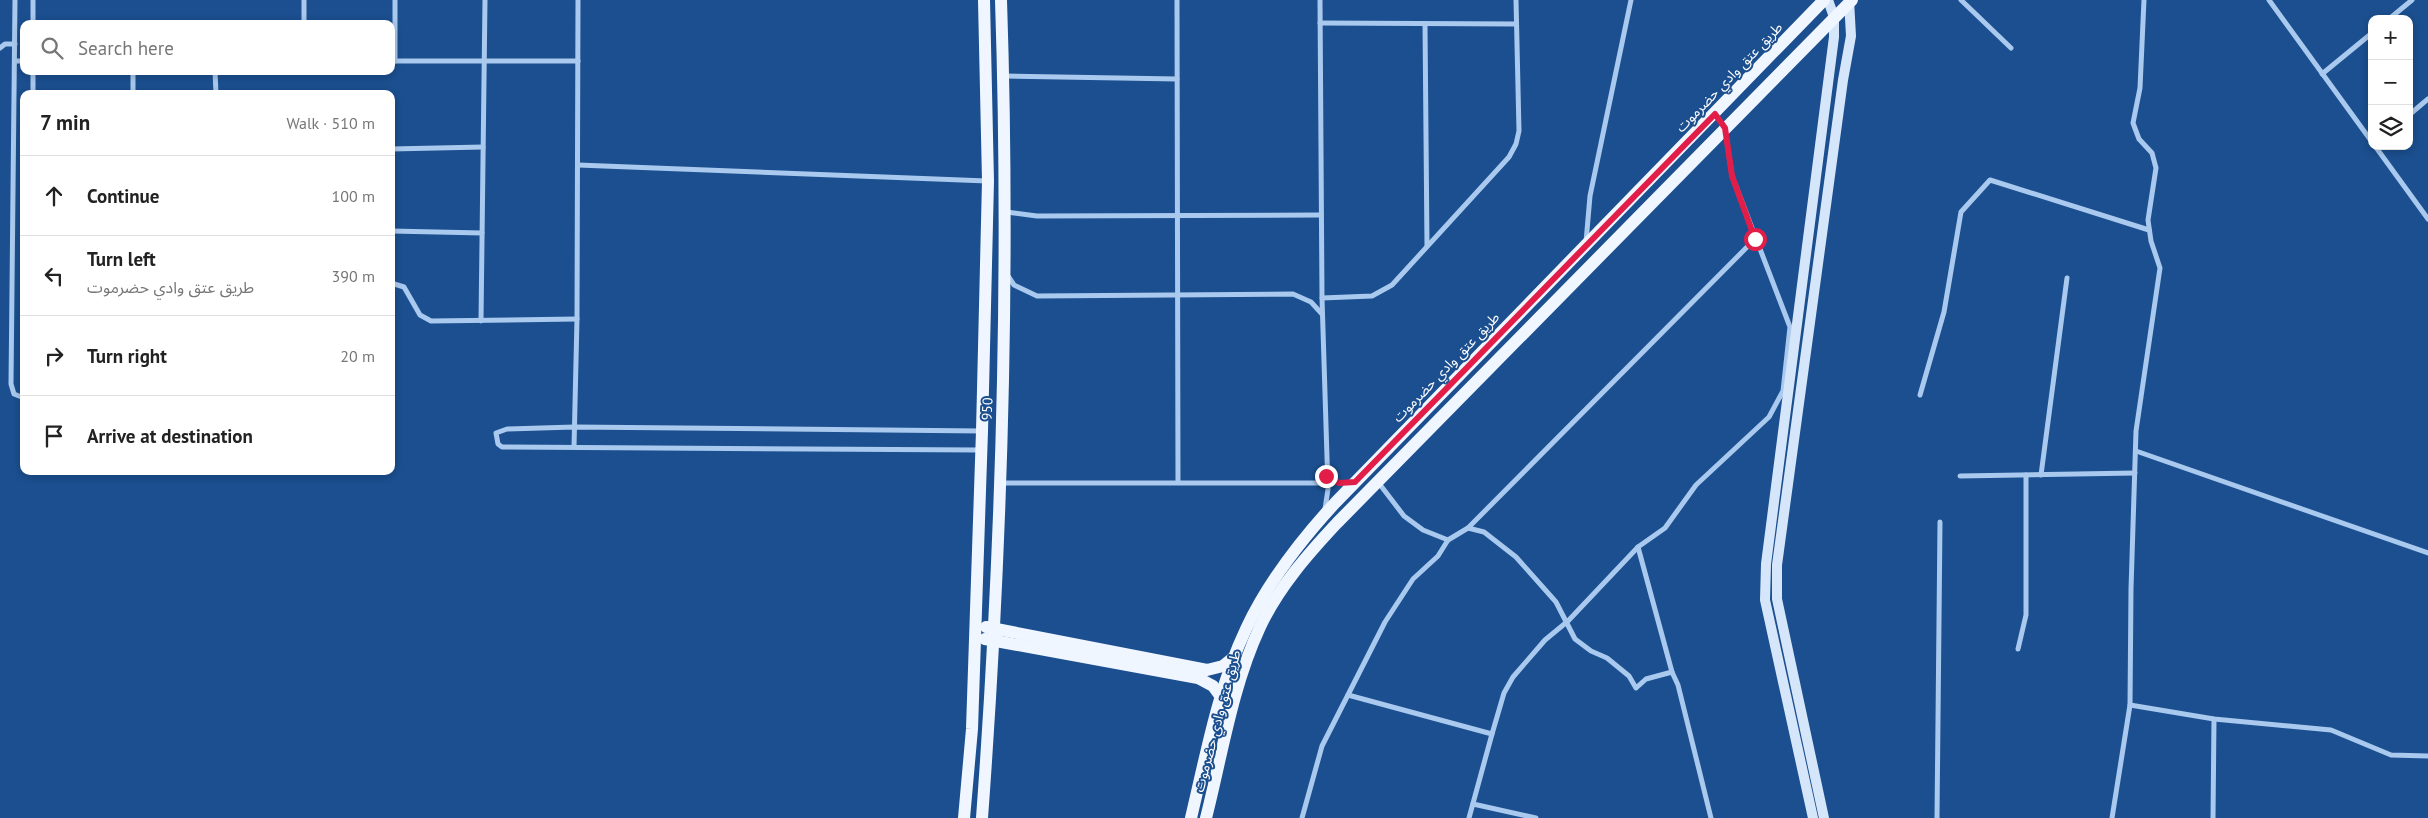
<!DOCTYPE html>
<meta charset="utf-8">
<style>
:root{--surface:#fff;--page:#f6f6f6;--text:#222;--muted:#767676;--line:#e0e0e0}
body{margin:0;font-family:"PT Sans","Noto Sans Arabic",sans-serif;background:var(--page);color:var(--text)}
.controls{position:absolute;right:15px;top:15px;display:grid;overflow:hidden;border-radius:10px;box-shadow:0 2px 8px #0003}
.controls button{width:45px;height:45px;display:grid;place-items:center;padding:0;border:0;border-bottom:1px solid var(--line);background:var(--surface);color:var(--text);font:25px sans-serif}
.stop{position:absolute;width:15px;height:15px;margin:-11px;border:4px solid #e11d48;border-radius:50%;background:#fff}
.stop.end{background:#e11d48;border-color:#fff;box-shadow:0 1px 5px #0008}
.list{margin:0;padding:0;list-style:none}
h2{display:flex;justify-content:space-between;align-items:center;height:65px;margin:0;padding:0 20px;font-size:21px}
h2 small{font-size:16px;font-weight:400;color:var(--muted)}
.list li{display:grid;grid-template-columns:32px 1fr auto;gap:15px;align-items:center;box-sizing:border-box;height:80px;padding:0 20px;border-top:1px solid var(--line)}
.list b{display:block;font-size:19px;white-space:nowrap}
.list p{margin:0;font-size:16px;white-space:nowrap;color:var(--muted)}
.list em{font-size:16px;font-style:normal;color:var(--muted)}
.icon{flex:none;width:28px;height:28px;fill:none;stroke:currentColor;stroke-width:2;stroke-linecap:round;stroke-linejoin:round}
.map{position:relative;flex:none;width:2428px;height:818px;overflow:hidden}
.search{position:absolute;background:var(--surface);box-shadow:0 2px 8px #0003;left:20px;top:20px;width:375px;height:55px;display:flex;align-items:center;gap:12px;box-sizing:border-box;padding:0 18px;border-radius:10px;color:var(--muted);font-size:19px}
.panel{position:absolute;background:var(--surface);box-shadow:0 2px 8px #0003;left:20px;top:90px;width:375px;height:385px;border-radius:10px}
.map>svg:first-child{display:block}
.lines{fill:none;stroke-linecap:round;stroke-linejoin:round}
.street{stroke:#a9c9ee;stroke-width:5}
.secondary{stroke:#d6e6fa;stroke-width:10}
.primary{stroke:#f0f6ff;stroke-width:12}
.route{stroke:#e11d48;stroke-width:6}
.labels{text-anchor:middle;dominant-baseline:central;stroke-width:4;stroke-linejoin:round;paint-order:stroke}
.street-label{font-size:14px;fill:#fff;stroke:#1b4f8f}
</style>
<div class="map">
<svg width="2428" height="818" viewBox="0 0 2428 818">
<rect width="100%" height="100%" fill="#1b4f8f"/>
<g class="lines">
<g class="street">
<polyline points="15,0 11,384 14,394 24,398"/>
<polyline points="33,0 33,24"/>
<polyline points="395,0 395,61"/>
<polyline points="1177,0 1178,482"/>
<polyline points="1320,0 1322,298 1328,489 1325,509"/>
<polyline points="1961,0 2011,48"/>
<polyline points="2269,0 2372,142"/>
<polyline points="2389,19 2412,0"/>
<polyline points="1320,23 1516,24"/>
<polyline points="304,24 304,0"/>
<polyline points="1425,24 1427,246"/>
<polyline points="0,48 5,44 15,44"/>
<polyline points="15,61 24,61"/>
<polyline points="391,61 578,61"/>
<polyline points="133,71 133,94"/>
<polyline points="215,71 216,94"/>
<polyline points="2322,74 2372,33"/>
<polyline points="1004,76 1177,79"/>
<polyline points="33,94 33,71"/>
<polyline points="2409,115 2428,99"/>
<polyline points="2375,146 2428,219"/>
<polyline points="391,149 483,147"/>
<polyline points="578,165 987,181"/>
<polyline points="1006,212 1037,216 1321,215"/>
<polyline points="391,231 482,233"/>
<polyline points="1586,242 1590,196 1631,0"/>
<polyline points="1008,276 1014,285 1037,296 1293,294 1311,302 1322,314"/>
<polyline points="391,283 404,287 420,315 431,321 577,319"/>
<polyline points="1322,298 1372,296 1392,285 1509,157 1516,144 1519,131 1516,0"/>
<polyline points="481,321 485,0"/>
<polyline points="1920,395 1944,312 1961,212 1990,180 2149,230"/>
<polyline points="574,447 577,319 578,0"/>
<polyline points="980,450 502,447 498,444 496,433 507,429 574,427 982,431"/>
<polyline points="2136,451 2428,553"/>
<polyline points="2041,475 2067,278"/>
<polyline points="1960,476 2135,473"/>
<polyline points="1326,477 1339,483 1352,483"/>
<polyline points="1000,483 1328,483"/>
<polyline points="1468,528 1755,239"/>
<polyline points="1448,540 1468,528 1484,532 1516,557 1556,602 1575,639 1591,651 1607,658 1629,676 1636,688 1646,679 1672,672 1678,685 1711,818"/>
<polyline points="1638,547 1672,672"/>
<polyline points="2018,649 2026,615 2026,475"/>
<polyline points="1348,695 1492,734 1504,693 1513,677 1545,640 1568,621 1638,547 1665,528 1696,485 1769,417 1783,391 1790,327 1732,176 1725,128 1715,114"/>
<polyline points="2130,705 2214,719 2331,730 2391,755 2428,756"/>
<polyline points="1473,804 1536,818"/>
<polyline points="1302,818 1322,746 1385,622 1413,579 1438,556 1448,540 1423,530 1404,516 1378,482"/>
<polyline points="1469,818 1492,734"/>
<polyline points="1937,818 1940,522"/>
<polyline points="2112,818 2130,705 2131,589 2136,431 2160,268 2151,241 2148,220 2156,168 2152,153 2139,139 2133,123 2140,88 2144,0"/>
<polyline points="2213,818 2214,719"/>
</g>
<g class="secondary">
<polyline points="1813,818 1765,600 1766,564 1834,37 1834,17 1828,0"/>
<polyline points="1824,818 1777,599 1777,565 1843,80 1851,36 1849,0"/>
</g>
<g class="primary">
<polyline points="986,627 1207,670 1223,666 1233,658"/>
<polyline points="985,639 1198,678 1213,686 1221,697"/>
<polyline points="964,818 972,729 982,431 988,181 984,0"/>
<path d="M982,818C1002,546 1010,273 1001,0"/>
<path d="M1191,818C1206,755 1218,688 1246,629C1268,582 1300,541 1335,503L1824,0"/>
<path d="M1206,818C1222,755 1232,687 1260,627C1278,588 1308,554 1337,523L1852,0"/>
</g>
</g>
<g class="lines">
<polyline class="route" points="1326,476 1339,483 1355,482 1715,114 1725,128 1732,176 1755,239"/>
</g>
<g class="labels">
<g class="street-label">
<text transform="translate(1729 77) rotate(-46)">طريق عتق وادي حضرموت</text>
<text transform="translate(1446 367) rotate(-46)">طريق عتق وادي حضرموت</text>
<text transform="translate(987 409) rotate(-88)">950</text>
<text transform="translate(1217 721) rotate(-75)">طريق عتق وادي حضرموت</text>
</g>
</g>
</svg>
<div class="controls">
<button>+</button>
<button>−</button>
<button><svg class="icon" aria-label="layers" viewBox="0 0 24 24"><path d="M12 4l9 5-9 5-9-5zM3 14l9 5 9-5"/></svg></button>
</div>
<div class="stop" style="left:1755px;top:239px"></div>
<div class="stop end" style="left:1326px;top:476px"></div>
<div class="search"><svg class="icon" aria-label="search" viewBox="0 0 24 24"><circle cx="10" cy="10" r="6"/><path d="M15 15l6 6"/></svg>Search here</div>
<section class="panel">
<h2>7 min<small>Walk · 510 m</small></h2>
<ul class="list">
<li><svg class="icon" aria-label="ahead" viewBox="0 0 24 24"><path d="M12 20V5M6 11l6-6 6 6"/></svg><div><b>Continue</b></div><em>100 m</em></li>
<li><svg class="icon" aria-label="left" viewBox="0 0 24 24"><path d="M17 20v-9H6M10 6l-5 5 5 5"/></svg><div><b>Turn left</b><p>طريق عتق وادي حضرموت</p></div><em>390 m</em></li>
<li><svg class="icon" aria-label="right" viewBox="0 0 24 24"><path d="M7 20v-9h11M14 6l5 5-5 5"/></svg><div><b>Turn right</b></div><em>20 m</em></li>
<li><svg class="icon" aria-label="arrive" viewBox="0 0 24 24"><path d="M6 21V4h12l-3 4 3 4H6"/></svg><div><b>Arrive at destination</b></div></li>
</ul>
</section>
</div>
